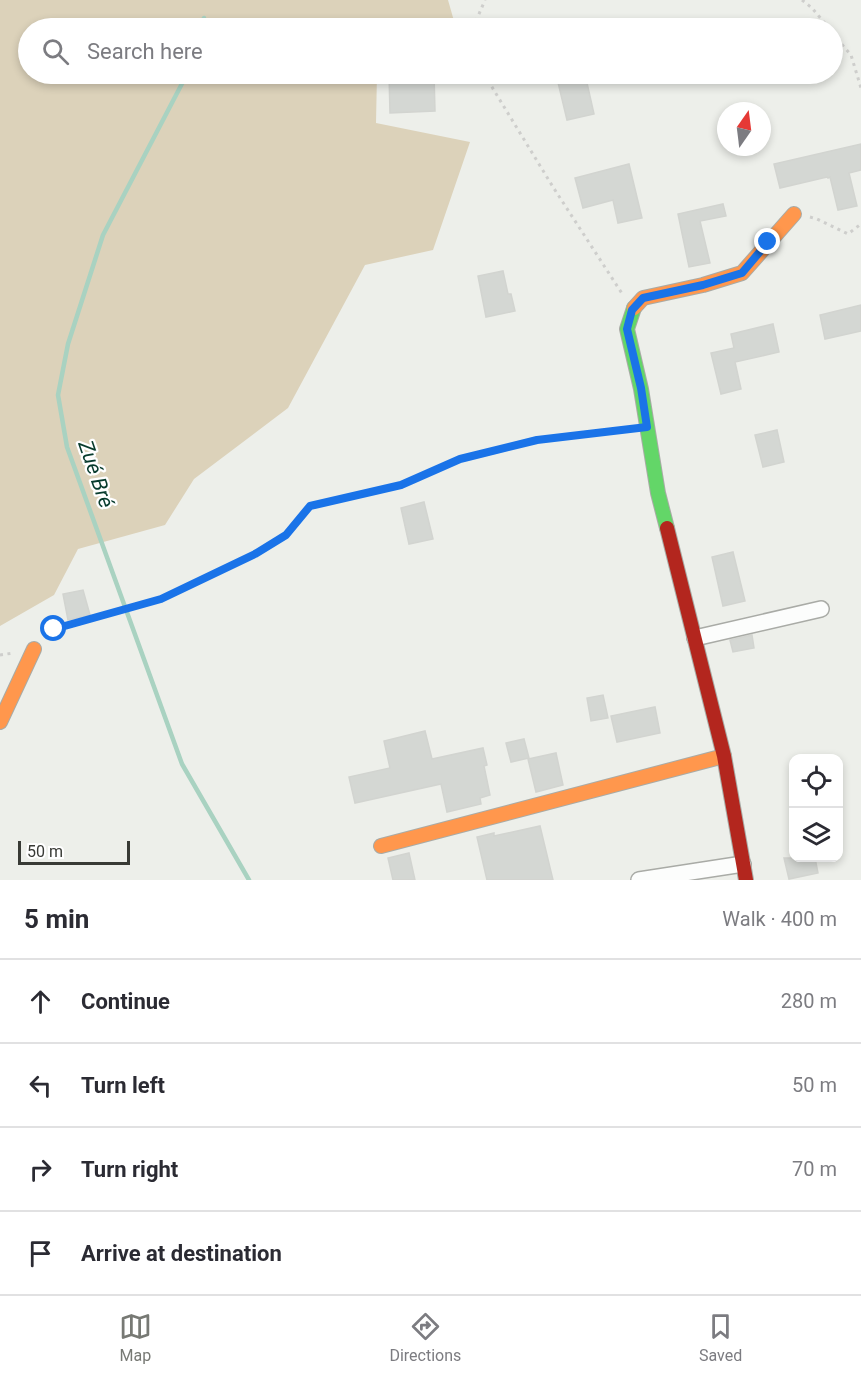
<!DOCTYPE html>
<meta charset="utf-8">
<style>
:root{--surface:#fff;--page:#f7f7f7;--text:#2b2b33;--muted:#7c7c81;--line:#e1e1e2;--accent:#777974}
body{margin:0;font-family:Roboto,sans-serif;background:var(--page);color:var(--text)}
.controls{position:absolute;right:18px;bottom:18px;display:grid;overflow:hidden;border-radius:12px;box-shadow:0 3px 9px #0003}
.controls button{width:54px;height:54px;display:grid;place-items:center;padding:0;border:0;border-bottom:2px solid var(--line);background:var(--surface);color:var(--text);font:30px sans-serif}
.compass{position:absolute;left:717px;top:102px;width:54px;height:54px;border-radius:50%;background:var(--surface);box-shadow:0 3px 9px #0003;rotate:14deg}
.scale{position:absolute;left:18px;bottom:15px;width:112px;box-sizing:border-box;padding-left:6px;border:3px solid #383a35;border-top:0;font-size:16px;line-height:21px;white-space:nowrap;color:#383a35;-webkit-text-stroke:4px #fff;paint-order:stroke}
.stop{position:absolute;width:18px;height:18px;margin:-14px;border:4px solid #1a73e8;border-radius:50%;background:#fff}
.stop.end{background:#1a73e8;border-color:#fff;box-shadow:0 2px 6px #0008}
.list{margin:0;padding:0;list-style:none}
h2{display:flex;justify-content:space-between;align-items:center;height:78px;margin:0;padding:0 24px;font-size:26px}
h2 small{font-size:20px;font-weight:400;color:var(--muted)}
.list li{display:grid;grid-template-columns:39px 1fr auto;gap:18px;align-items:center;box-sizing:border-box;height:84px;padding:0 24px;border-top:2px solid var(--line)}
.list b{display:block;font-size:22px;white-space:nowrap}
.list em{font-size:20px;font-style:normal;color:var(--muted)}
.icon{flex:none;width:33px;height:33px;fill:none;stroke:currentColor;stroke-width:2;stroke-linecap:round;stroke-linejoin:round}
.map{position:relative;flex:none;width:861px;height:880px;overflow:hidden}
.search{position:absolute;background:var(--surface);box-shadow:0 3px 9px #0003;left:18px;right:18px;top:18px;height:66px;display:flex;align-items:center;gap:15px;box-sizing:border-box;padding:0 21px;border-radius:33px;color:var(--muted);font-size:22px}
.sheet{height:414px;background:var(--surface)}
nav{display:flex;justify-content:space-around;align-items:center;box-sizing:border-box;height:84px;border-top:2px solid var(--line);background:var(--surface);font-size:16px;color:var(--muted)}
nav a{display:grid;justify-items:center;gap:3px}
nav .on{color:var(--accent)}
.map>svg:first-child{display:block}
.green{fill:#dcd2ba}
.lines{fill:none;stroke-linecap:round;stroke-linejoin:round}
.stream{stroke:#a9d2c1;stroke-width:4.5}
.building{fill:#d4d7d3;stroke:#d2d4d0;stroke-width:1.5}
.street-casing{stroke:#a9aba6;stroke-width:18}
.fast-casing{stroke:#a9aba6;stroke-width:16}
.slow-casing{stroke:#a9aba6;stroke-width:16}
.jam-casing{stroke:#a9aba6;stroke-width:16}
.path{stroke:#cececc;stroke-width:3;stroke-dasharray:3 4.5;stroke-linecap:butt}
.street{stroke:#fcfdfc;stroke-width:15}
.fast{stroke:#63d668;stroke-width:14}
.slow{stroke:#ff974d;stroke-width:14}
.jam{stroke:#b3261e;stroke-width:14}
.route{stroke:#1a73e8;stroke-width:8}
.labels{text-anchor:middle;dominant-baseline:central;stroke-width:4.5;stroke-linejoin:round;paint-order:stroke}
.water-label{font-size:21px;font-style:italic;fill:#073b2d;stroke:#fff}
</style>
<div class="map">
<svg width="861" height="880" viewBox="0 0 861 880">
<rect width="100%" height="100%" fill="#edefea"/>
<polygon class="green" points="0,0 448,0 456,28 28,28 28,74 377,74 376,123 470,142 433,250 365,265 288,408 194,479 165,525 78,549 54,595 0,626"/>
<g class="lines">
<g class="stream">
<polyline points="201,28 204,18"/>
<polyline points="187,74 103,235 68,344 58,395 67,447 182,764 249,880"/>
</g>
</g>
<g class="building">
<polygon points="389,74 434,74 435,111 390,113"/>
<polygon points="556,74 585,74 594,114 567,120"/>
<polygon points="861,144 861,170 849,173 857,206 838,210 830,177 828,178 827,177 780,188 774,164"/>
<polygon points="629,164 642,218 618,223 613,200 583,208 575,178"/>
<polygon points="723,204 726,216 700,221 710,263 689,267 678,214"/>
<polygon points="503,271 508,294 511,294 515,311 486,317 478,276"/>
<polygon points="861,305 861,331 825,339 820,315"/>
<polygon points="773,324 779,352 735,362 741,389 721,394 711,353 734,348 731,334"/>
<polygon points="777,430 784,462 763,467 755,435"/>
<polygon points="424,502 433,539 409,544 401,508"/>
<polygon points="733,552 745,601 723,606 712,557"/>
<polygon points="83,590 90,615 68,620 63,594"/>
<polygon points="752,635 754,648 733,652 730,640"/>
<polygon points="603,695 608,718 591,721 587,698"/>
<polygon points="655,707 660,733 617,742 611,716"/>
<polygon points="425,731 432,759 483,748 487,765 484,766 490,795 480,798 481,804 447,812 441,784 355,803 349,777 390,768 384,741"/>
<polygon points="524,739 529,758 511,762 506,743"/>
<polygon points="556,753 563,785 536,792 528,759"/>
<polygon points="540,826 553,880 487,880 477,837 494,833 494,836"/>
<polygon points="409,853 415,880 393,880 388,858"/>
<polygon points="784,858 815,858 818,873 789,879"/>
</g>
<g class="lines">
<g class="street-casing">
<g id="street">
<polyline points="695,638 821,609"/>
<polyline points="639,880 743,864"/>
</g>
</g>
<g class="fast-casing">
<polyline id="fast" points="634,308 627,329 641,389 658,493 667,528"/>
</g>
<g class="slow-casing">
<g id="slow">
<polyline points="634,308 643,298 703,285 742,273 794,214"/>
<polyline points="0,722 34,649"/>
<polyline points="381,846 724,756"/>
</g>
</g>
<g class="jam-casing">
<polyline id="jam" points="667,528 724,756 746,880"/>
</g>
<g class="path">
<polyline points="802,0 812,8 829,28"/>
<polyline points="473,28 485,0"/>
<polyline points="832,33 851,55 861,88"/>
<polyline points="484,74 553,187 623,295"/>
<polyline points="810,217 817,219 848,234 861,224"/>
<polyline points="47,636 54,629 161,599 255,554 287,535 310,506 401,485 460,459 537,440 631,429"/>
<polyline points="0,655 13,653"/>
</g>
<use href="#street" class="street"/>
<use href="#fast" class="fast"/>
<use href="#slow" class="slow"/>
<use href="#jam" class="jam"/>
</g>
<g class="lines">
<polyline class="route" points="54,629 161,599 255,554 286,535 310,506 401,485 460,459 537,440 647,427 641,388 627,329 632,310 643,298 703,285 742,273 768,242"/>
</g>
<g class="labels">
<g class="water-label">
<text transform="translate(96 474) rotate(71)">Zué Bré</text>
</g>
</g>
</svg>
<div class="controls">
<button><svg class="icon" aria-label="locate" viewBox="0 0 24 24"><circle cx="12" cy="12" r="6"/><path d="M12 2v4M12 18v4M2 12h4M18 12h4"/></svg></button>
<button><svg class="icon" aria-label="layers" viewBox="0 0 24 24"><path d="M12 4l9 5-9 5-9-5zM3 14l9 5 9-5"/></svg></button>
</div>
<svg class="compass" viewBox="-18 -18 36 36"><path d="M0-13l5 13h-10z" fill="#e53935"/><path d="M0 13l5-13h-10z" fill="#7c7c81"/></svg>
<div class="scale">50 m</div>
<div class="stop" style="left:54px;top:629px"></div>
<div class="stop end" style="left:768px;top:242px"></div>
<div class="search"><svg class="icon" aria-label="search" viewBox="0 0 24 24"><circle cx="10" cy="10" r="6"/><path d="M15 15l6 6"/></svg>Search here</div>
</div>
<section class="sheet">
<h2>5 min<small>Walk · 400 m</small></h2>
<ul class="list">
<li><svg class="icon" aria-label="ahead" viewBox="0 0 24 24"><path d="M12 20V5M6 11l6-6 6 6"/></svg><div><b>Continue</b></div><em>280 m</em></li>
<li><svg class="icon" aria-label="left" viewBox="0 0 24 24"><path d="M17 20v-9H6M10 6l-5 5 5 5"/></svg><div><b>Turn left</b></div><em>50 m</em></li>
<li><svg class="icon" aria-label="right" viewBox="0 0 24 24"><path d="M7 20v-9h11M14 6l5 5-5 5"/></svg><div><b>Turn right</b></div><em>70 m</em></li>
<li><svg class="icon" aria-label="arrive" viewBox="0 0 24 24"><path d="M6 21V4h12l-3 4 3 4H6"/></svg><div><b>Arrive at destination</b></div></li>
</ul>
</section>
<nav>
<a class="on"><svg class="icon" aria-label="map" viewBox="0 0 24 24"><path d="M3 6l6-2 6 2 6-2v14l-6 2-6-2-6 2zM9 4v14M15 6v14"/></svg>Map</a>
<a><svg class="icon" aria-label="directions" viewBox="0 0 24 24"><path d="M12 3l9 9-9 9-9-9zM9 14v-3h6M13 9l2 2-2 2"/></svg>Directions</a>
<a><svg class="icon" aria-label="saved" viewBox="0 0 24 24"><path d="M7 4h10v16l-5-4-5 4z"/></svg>Saved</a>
</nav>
